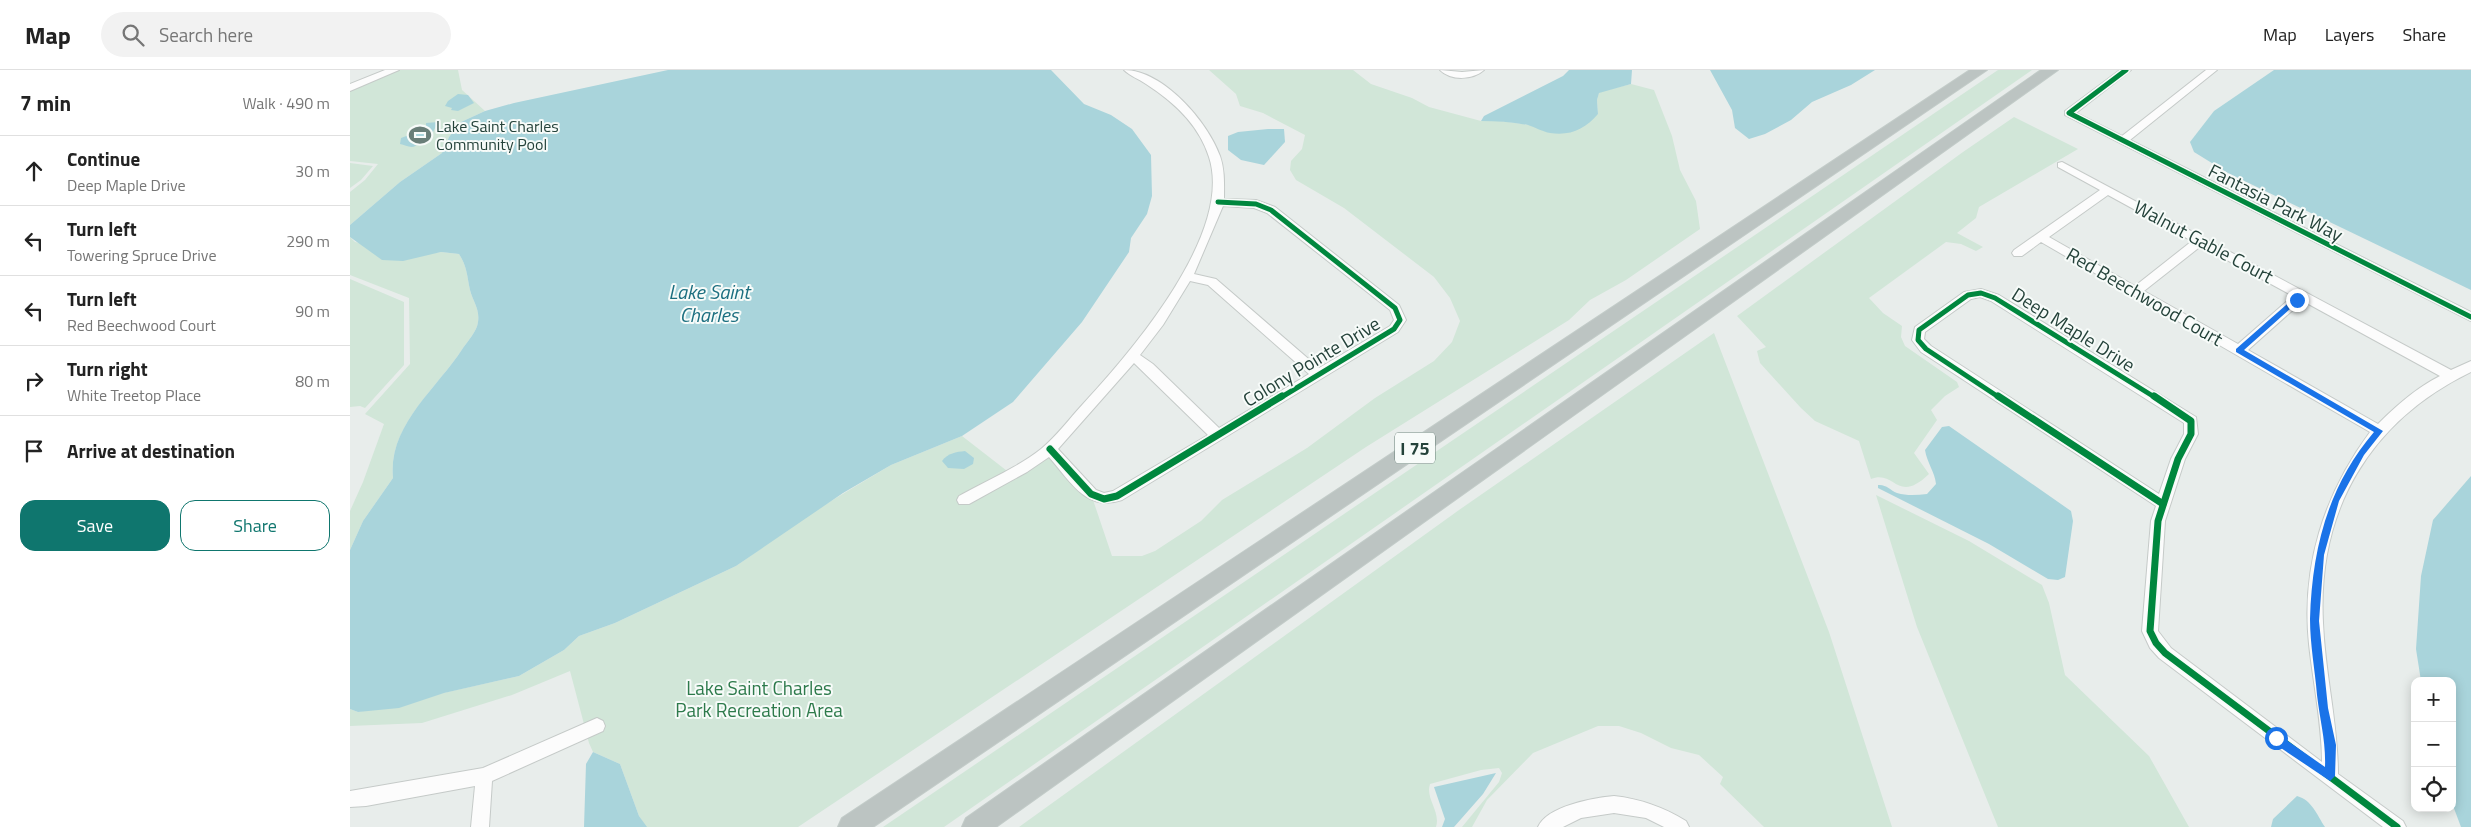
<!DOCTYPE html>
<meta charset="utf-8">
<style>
:root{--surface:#fff;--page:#f2f2f2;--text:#222;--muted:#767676;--line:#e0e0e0;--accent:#0f766e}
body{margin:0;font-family:"Titillium Web",sans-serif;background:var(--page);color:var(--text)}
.controls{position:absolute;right:15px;bottom:15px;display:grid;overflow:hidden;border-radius:10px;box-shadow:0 2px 12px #0003}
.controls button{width:45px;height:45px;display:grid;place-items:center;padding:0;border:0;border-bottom:1px solid var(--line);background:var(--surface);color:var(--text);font:25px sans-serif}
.stop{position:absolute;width:15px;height:15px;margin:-11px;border:4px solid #1a73e8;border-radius:50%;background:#fff}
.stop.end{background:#1a73e8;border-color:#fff;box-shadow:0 1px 5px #0008}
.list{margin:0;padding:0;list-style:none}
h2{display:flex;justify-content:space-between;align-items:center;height:65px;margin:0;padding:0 20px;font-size:21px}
h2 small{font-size:16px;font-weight:400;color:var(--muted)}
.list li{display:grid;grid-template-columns:32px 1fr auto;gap:15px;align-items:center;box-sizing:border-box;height:70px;padding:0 20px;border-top:1px solid var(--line)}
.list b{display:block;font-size:19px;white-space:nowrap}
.list p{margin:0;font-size:16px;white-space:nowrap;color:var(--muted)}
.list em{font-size:16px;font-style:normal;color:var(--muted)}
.actions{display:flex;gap:10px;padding:15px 20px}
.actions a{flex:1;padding:11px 0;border:1px solid var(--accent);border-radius:15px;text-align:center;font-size:18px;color:var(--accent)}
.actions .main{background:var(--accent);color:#fff}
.icon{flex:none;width:28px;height:28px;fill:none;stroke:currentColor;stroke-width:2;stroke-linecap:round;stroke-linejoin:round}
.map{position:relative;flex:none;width:2121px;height:757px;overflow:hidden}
header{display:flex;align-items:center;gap:30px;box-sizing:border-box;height:70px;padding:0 25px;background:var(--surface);border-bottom:1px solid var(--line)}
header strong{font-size:24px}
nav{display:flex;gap:28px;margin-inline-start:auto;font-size:18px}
.search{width:350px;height:45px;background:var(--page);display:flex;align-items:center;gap:12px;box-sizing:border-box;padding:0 18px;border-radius:28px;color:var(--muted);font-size:19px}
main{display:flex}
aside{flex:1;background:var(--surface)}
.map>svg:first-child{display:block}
.green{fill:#d1e6d8}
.water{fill:#a9d4db}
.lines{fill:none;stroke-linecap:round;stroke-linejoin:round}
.minor-casing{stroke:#c5cac8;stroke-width:2}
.highway-casing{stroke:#c3ccc9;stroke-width:2}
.minor{fill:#fcfcfc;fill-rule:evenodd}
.highway{fill:#bcc4c2;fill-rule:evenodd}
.cycleway-far1-casing{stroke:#f7fbf9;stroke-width:8}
.cycleway-casing{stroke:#f7fbf9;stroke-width:10}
.cycleway-far1{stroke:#00873e;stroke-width:5}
.cycleway{stroke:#00873e;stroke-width:7}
.route{fill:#1a73e8}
.labels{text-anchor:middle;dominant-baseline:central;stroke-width:4;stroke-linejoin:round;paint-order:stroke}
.far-poi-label{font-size:16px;fill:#24423a;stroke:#f7fbf9;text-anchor:start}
.shield{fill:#f7fbf9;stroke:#637a73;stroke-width:1}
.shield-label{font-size:18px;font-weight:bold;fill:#24423a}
.street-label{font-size:19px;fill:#24423a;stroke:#f7fbf9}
.park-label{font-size:19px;fill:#2d7a4b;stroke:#f7fbf9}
.water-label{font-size:20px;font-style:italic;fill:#1c6f80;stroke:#f7fbf9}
</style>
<header>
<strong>Map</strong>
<div class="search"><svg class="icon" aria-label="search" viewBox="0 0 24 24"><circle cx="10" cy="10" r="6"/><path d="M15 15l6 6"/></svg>Search here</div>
<nav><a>Map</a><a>Layers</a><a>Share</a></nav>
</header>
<main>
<aside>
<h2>7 min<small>Walk · 490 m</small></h2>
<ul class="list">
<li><svg class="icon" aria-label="ahead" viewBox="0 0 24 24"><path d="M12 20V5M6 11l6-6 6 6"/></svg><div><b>Continue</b><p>Deep Maple Drive</p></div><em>30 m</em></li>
<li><svg class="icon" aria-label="left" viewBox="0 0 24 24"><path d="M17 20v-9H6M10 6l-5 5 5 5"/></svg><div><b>Turn left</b><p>Towering Spruce Drive</p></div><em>290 m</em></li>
<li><svg class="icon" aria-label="left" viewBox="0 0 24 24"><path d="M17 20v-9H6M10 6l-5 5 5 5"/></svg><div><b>Turn left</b><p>Red Beechwood Court</p></div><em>90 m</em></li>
<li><svg class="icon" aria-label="right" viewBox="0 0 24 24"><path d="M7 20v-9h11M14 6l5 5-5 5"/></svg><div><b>Turn right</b><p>White Treetop Place</p></div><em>80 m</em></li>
<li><svg class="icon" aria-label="arrive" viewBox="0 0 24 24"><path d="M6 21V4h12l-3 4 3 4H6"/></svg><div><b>Arrive at destination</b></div></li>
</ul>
<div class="actions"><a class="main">Save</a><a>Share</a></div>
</aside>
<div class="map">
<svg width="2121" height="757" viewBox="0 0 2121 757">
<rect width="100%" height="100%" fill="#e8edeb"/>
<g class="green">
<polygon points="44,0 108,0 112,20 135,41 111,52 99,67 92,83 50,112 0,155 0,122 15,110 28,94 0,91 0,18"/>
<polygon points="859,0 1003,0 1021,14 1062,28 1079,37 1131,51 1151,51 1180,55 1200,63 1248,44 1247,30 1249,22 1281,14 1304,20 1322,66 1330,100 1346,131 1350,159 1276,210 1240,230 1219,250 1016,377 448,757 296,757 289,746 270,694 243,682 239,673 220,601 162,625 72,653 0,656 0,639 8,642 169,606 214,580 229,566 265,553 386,496 466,440 541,395 612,366 661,404 700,379 741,424 762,486 792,486 805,481 851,451 872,430 957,378 1025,328 1084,291 1102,272 1110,251 1100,228 1084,207 994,138 946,110 940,100 941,91 952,79 955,65 913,43 890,36 886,24"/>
<polygon points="1648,0 1682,0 594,757 533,757"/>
<path d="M1664,47L1728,79L1629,137L1626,148L1607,163L1633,177L1626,181L1611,174L1596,172L1519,228L1533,243L1552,256L1551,267L1555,276L1607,312L1609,317L1595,326L1581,340L1587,350L1564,383L1579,404C1547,435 1545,399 1521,409L1509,371L1465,351L1451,338L1410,293L1407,281L1416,277L1387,246L1613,82Z"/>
<polygon points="0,93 23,96 11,110 0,118"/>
<path d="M0,167L5,172L73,185L91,182L109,184C117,196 117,206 120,220C123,232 130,239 128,252C127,261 118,271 113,278C87,319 38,355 43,408L13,451L0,480V441L13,412L34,354L15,344L60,294L59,228L0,205Z"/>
<polygon points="0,209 54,232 54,295 15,338 10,336 0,337"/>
<path d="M1364,263L1479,562L1542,757H1414L1370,714L1373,707L1349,685L1321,678L1291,663L1269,656H1248L1183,683L1137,730L1122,757H1112L1149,712L1152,703L1149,698L1131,700L1080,714C1075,728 1091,742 1086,757H669L1109,440Z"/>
<polygon points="1526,425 1619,471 1692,515 1699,533 1715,605 1799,686 1839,757 1648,757 1567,557"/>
</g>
<g class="water">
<path d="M318,0H701L734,34L761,45L782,59L801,85L802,126L797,144L781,168L779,182L732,252L663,332L612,366L541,395L493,423L386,496L265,553L229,566L214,580L169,606L94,623L49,638L8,642L0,639V480L13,451L43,408C38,355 86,320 113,278C118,271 127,261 128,252C130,239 123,232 120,220C117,206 117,196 109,184L91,182L53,191L32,190L0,167V155L50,112L92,83L99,67L111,52L135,41L164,33Z"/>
<path d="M1219,0H1282L1281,14L1249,23L1247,30L1248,44C1235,59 1221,66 1200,63C1193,62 1185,57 1178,55C1162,52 1147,51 1131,51L1134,46L1213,6Z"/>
<polygon points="1360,0 1525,0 1501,15 1462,32 1441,50 1415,64 1399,69 1385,58 1382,40"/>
<polygon points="1924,0 2121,0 2121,220 1878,103 1844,82 1840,72 1864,41"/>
<polygon points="108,24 118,25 124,33 108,41 101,40 102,38 95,36 98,31"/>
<path d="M88,52L81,66H66L64,69L70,72C63,81 57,75 50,74L51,68L59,65L60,60L76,56V53Z"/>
<polygon points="918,59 934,59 935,72 914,95 891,90 878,80 878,66 888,62"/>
<path d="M1599,356L1721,441L1723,451L1715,507L1708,510L1698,509L1639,474L1528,418V415C1536,414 1540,420 1547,423C1557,426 1567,425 1577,424L1586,414C1585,402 1577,393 1575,380L1592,357Z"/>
<path d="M615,381L624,388L623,394L614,399L598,398L592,391C598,383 606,382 615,381Z"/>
<polygon points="2121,406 2121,757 2111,757 2102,733 2102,611 2071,611 2066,579 2071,506 2083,450"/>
<polygon points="243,682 270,694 289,746 297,757 234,757 236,694"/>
<polygon points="1146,703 1133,724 1104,757 1092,757 1095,749 1084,717"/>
<path d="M1947,726C1962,730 1967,745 1975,757H1921L1923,749Z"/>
</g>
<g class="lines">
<g class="minor-casing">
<g id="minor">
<polygon points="35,0 49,0 0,21 0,14"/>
<path d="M774,0C813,0 858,52 870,86C875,100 874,115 874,129L906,130L925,137L1049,235L1056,250L1048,262L772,430C736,442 721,412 699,387L677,402L619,434H609L607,430L609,426C636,411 667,398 691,379C707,366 719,349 733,334C781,282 884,163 859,87C849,55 824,32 796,14C789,9 780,6 774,0ZM873,136L904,138L917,143L1040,240L1044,250L1040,256L969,298L866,209L844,204ZM840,211L858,215L959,304L869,358L803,294L790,285L813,255ZM784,293L858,365L763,421L754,423L746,420L708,379Z"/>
<path d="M1090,0L1112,2L1134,0C1123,10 1101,11 1090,0Z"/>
<polygon points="1770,0 1781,0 1726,43 1772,66 1856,0 1867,0 1780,70 2121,242 2121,251 1715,45 1715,41"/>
<path d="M1712,92L2101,300L2121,291V302C2020,351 1967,440 1973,553C1975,604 1988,653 1988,704L2053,751L2056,757H2033L1809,588L1800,578L1792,561L1801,451L1806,436L1571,282L1562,270L1565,257L1614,222L1631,219L1649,225L1846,347L1848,364L1835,389L1815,451L1808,561L1821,578L1972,692C1972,652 1963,613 1959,574C1951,496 1974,424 2020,362L1691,172L1672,186H1664L1662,183L1664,180L1750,120L1708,97V93ZM1758,125L1842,171L1785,216L1699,167ZM1851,176L1943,226L1888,274L1794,221ZM1630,227L1641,231L1834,353V364L1821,389L1809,424L1581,276L1574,269L1575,262L1621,229ZM1953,231L2090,306C2066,318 2047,335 2028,354L1898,280Z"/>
<polygon points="247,648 253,651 255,656 253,661 142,711 139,757 121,757 125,716 16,736 0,737 0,721 133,698"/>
<path d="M1264,726C1291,729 1313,737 1336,751L1339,757H1314L1296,748L1264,743L1231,748L1213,757H1188C1197,736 1243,728 1264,726Z"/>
</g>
</g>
<g class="highway-casing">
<g id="highway">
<polygon points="1620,0 1637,0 523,757 488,757 492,748"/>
<polygon points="1691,0 1708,0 646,757 612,757 616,748"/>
</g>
</g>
<use href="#minor" class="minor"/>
<use href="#highway" class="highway"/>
<g class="cycleway-far1-casing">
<g id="cycleway-far1">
<polyline points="1776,0 1719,43 2121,247"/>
<polyline points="868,132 906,134 921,140 1045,238 1050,250 1044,259 930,328"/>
<polyline points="1650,328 1576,279 1568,270 1569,260 1618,225 1631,223 1645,228 1806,328"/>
</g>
</g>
<g class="cycleway-casing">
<g id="cycleway">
<polyline points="1648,326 1813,434"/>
<polyline points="1804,326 1841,351 1841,364 1828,389 1808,451 1800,561 1806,573 1815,583 2047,757"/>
<polyline points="700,379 741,424 754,429 767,426 932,326"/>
</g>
</g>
<use href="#cycleway-far1" class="cycleway-far1"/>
<use href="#cycleway" class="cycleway"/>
</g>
<path class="route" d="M1944,228L1950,230L1894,280L2033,361L2014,385L1989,431L1974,485L1969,551L1978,638L1986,675L1985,706L1980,711L1922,672L1921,668L1922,665H1929L1975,697C1976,671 1970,651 1967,625C1965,601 1960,574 1960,549C1962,479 1978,416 2024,362L1886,282V279Z"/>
<defs>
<g id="stadium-bare" transform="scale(1.725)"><path d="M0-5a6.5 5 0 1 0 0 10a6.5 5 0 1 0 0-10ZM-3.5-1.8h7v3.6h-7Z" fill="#697e78" stroke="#f7fbf9" stroke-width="2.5" paint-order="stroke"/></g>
</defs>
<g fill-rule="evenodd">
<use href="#stadium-bare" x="70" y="65"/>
</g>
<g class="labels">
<g class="far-poi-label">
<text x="86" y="56">Lake Saint Charles<tspan x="86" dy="18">Community Pool</tspan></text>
</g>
<rect class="shield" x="1045" y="362.5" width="40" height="31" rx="4"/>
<g class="shield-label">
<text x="1065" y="378">I 75</text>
</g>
<g class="street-label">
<text transform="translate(1926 132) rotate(27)">Fantasia Park Way</text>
<text transform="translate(1854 171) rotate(28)">Walnut Gable Court</text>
<text transform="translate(1795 226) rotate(30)">Red Beechwood Court</text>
<text transform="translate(1724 259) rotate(32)">Deep Maple Drive</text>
<text transform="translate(961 291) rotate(-31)">Colony Pointe Drive</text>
</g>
<g class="park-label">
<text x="409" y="617">Lake Saint Charles<tspan x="409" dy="22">Park Recreation Area</tspan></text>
</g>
<g class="water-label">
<text x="359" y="221">Lake Saint<tspan x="359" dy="23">Charles</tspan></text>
</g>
</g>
</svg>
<div class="controls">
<button>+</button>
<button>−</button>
<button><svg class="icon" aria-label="locate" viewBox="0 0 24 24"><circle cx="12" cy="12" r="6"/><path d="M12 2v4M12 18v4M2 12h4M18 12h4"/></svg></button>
</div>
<div class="stop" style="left:1926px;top:668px"></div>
<div class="stop end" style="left:1947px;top:230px"></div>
</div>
</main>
